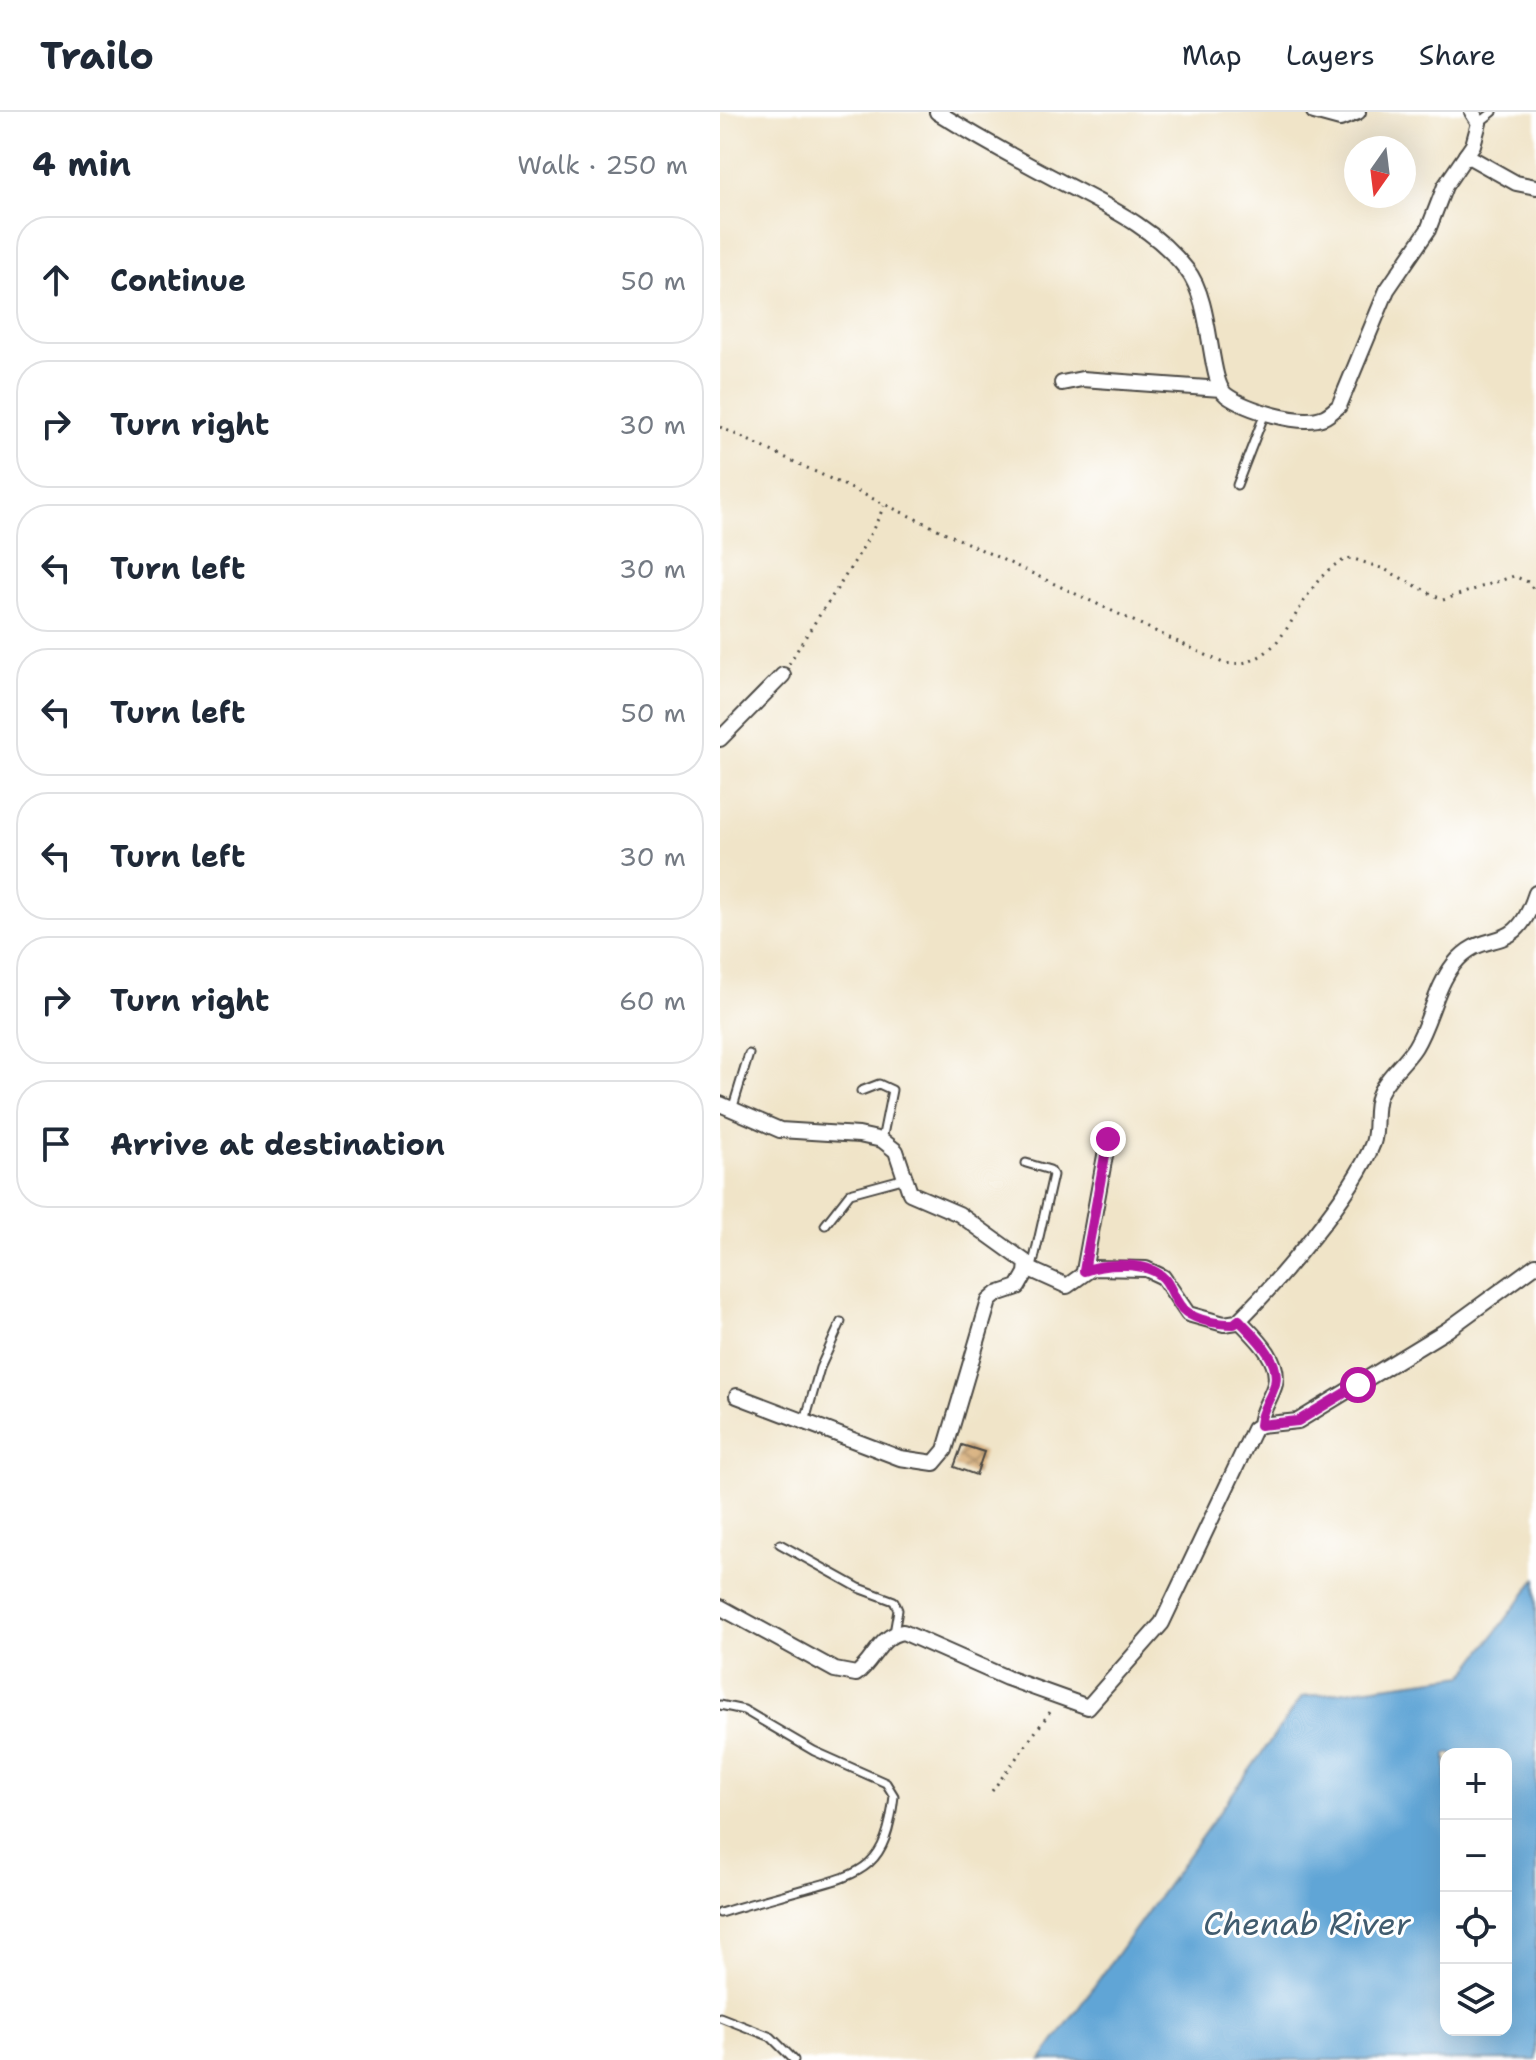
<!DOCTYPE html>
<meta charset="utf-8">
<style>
:root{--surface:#fff;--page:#f2f2f3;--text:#1f2937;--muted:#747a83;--line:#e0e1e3}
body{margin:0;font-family:"Shantell Sans",sans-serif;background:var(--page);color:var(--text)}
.controls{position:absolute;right:24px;bottom:24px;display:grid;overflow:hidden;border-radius:16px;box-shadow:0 8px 32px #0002}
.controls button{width:72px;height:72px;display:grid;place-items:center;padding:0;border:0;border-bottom:2px solid var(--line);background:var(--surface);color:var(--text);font:40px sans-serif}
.compass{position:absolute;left:624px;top:24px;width:72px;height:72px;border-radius:50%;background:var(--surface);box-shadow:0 8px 32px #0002;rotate:194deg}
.stop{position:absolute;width:24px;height:24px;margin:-18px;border:6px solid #b5179e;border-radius:50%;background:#fff}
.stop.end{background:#b5179e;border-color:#fff;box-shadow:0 2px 8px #0008}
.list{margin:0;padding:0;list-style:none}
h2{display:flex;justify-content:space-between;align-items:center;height:104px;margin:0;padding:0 32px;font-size:34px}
h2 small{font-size:26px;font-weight:400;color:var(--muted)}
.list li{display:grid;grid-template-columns:52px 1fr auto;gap:24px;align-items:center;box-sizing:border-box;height:128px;margin:0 16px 16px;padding:0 16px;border:2px solid var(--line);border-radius:32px}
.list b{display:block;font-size:30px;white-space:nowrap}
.list em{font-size:26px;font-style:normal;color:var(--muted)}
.icon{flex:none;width:44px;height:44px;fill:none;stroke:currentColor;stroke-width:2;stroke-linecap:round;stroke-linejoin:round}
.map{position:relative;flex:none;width:816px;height:1948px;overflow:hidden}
header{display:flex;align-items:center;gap:48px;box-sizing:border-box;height:112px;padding:0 40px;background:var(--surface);border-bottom:2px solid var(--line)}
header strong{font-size:38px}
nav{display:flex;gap:44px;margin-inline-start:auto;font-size:28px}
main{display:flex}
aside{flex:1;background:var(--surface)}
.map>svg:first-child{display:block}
.water{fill:#61a5d6;stroke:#466880;stroke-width:2;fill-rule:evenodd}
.building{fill:url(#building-cross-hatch)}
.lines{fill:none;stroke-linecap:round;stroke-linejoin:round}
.lane-casing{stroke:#494743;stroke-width:11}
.street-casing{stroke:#494743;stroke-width:18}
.path{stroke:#494743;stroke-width:3;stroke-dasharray:2 6;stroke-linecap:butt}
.lane{stroke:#fff;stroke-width:7}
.street{stroke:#fff;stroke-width:14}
.route{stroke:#b5179e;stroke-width:10}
.labels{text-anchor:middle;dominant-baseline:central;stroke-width:6;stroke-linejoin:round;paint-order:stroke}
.water-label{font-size:32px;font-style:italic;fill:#415c6f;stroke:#fff}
</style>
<header>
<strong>Trailo</strong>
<nav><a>Map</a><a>Layers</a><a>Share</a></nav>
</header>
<main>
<aside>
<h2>4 min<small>Walk · 250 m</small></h2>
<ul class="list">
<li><svg class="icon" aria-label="ahead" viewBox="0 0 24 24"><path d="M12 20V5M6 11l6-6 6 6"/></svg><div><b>Continue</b></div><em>50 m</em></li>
<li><svg class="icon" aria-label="right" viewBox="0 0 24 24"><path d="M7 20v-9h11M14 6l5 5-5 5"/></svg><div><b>Turn right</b></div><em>30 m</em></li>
<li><svg class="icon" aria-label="left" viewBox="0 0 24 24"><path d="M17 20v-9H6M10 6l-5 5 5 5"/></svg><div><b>Turn left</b></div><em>30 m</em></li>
<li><svg class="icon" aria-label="left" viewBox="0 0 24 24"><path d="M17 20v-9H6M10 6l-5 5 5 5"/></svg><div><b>Turn left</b></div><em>50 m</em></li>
<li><svg class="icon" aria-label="left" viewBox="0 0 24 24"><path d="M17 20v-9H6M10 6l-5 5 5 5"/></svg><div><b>Turn left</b></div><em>30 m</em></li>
<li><svg class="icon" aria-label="right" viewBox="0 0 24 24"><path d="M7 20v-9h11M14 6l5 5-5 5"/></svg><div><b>Turn right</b></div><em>60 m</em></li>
<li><svg class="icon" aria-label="arrive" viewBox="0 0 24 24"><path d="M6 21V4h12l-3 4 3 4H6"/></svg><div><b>Arrive at destination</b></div></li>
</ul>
</aside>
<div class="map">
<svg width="816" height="1948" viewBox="0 0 816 1948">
<defs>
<pattern id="building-cross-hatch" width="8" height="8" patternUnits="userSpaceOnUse" patternTransform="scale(2)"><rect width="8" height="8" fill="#dab585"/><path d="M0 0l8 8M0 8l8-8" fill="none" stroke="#b1936d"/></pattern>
</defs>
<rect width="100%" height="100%" fill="#fff"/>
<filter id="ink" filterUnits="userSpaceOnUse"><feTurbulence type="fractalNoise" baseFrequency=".0125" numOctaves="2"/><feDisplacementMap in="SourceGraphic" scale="16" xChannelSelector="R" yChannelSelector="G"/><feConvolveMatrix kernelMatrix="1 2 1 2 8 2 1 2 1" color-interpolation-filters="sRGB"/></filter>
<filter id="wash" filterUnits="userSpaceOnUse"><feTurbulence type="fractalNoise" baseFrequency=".006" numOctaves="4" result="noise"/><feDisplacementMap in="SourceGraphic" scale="32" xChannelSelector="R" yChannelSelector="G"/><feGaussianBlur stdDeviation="1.8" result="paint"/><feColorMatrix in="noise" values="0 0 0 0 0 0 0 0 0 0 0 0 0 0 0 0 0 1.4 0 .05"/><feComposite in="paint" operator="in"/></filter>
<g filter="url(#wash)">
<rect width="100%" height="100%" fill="#f0e4c8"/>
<path class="water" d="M816,1467V1948H321L582,1585L744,1563ZM726,1642H786V1918H726Z"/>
<g id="blocks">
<polygon class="building" points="242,1333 264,1340 256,1363 234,1355"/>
</g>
</g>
<g filter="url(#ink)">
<use href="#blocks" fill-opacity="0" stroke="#494743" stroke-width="2"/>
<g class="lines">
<g class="lane-casing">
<g id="lane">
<polyline points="759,11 773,0"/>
<polyline points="517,373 545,301"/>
<polyline points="141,979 159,972 172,978 162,1028"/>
<polyline points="12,998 29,942"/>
<polyline points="306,1051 330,1058 333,1063 312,1156"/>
<polyline points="105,1113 130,1081 182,1067"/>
<polyline points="85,1309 100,1256 121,1210"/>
<polyline points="60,1432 139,1476 174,1489 178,1498 174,1521"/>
<path d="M0,1593L24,1598L94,1639L166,1671L174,1684C166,1754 146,1761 84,1777C56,1785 28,1792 0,1801"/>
<polyline points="0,1905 51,1925 74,1948"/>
</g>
</g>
<g class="street-casing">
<g id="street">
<path d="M217,0C257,25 297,47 339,69C386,94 433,114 467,158C493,190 488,269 506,283C525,297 581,315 604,305C609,303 615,297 619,294L667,178L708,118L725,74L753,33L759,11L752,0"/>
<polyline points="594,0 620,7 638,0"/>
<polyline points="746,43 796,71 816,75"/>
<polyline points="342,271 362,267 501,277"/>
<polyline points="0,627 63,563"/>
<polyline points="0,992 60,1018 139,1023 162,1028 176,1039 190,1081 239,1102 307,1151 306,1161 298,1175 277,1182 269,1189 225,1338 214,1351 180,1346 17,1284"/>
<path d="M307,1156L347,1174L372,1156L426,1157L443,1165L468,1202L504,1212L517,1210C556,1172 634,1081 653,1031C658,1016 653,998 659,983C666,965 685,951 695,935C711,909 715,876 734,852C766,812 794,849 816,781"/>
<polyline points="364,1159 388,1027"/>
<path d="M519,1208C534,1224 561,1247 555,1272C551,1287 541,1297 540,1313"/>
<path d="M0,1495L115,1558L136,1562C154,1550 159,1523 183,1520L287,1566L368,1595L442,1511L534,1317L540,1313L578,1309L727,1218L816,1153"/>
</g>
</g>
<g class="path">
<path d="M0,315L503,551C574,561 576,459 631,446L664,457L723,488L794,464L808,470L816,481"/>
<path d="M69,552C100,498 139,451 164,394"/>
<polyline points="272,1679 333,1596"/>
</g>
<use href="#lane" class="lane"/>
<use href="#street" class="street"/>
</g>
</g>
<g class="lines" filter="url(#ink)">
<path class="route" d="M388,1027L364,1159C385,1151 431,1148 446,1169C453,1179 456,1193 466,1200C479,1209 499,1212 514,1212L519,1208C534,1224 561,1247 555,1272C551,1287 541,1297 540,1313L578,1309L638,1273"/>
</g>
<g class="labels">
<g class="water-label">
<text x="587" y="1811">Chenab River</text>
</g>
</g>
</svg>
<div class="controls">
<button>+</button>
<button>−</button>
<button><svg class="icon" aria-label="locate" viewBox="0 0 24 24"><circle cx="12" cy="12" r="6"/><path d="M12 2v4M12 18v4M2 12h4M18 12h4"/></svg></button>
<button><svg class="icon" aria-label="layers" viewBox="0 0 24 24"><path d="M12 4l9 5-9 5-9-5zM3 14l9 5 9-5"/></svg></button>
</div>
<svg class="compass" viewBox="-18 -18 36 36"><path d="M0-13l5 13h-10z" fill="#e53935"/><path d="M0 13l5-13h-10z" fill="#747a83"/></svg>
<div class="stop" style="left:638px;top:1273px"></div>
<div class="stop end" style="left:388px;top:1027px"></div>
</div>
</main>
